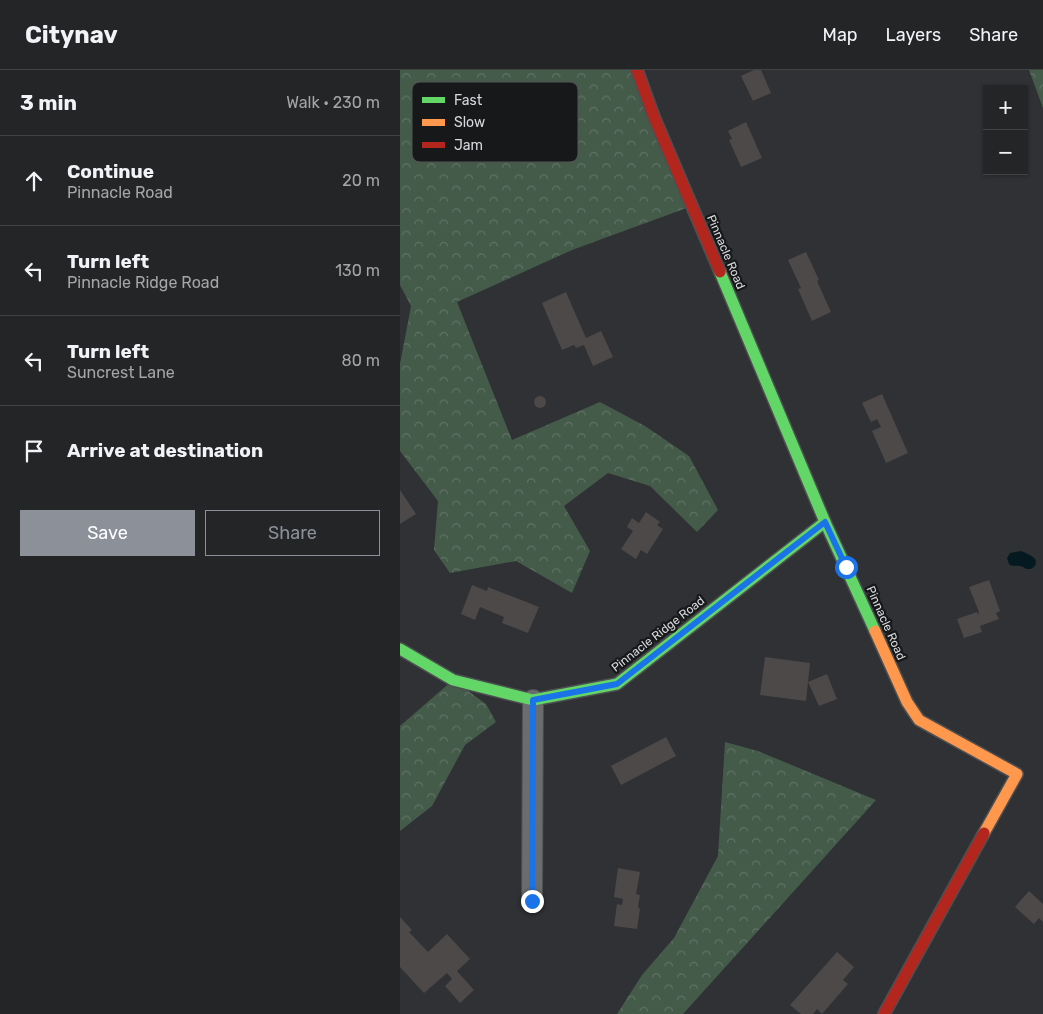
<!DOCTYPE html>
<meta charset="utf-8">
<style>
:root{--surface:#232527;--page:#2b2d2f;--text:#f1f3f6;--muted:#a3a5a7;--line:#404244;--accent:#8c9099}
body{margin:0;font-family:Rubik,sans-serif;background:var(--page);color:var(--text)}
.controls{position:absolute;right:15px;top:15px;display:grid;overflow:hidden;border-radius:0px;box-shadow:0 1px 4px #0004}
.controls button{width:45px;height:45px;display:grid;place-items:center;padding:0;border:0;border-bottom:1px solid var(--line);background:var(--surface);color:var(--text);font:25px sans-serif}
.stop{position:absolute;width:15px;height:15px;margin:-11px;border:4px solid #1a73e8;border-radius:50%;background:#fff}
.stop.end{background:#1a73e8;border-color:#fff;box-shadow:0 1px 5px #0008}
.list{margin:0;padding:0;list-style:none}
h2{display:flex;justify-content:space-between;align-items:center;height:65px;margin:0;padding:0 20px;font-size:21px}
h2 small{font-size:16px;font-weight:400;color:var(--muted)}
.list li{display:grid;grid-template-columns:32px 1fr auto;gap:15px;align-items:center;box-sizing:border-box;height:90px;padding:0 20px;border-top:1px solid var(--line)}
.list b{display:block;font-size:19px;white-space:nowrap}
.list p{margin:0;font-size:16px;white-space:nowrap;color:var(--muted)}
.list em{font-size:16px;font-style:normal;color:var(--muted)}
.actions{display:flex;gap:10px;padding:15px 20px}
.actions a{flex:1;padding:11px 0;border:1px solid var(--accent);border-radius:0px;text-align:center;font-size:18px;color:var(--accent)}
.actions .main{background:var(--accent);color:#fff}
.icon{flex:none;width:28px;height:28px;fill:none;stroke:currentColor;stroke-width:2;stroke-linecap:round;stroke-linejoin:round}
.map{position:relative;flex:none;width:643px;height:944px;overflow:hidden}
header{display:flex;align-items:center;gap:30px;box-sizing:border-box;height:70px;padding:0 25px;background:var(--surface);border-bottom:1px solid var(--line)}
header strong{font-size:24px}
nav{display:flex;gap:28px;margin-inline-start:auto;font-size:18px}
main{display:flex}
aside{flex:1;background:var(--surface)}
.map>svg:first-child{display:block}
.forest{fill:url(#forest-crowns)}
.water{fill:#041a20}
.building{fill:#4d4948}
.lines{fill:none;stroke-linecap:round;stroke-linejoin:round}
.street-casing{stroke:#4d4f51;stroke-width:22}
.fast-casing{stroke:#4d4f51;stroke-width:14}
.slow-casing{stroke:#4d4f51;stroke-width:14}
.jam-casing{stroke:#4d4f51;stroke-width:14}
.street{stroke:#6a6c6d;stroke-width:20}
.fast{stroke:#63d668;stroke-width:11}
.slow{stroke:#ff974d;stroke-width:11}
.jam{stroke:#b3261e;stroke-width:11}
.route{stroke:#1a73e8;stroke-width:6}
.labels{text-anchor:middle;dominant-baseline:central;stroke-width:4.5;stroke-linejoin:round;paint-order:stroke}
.street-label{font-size:12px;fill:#d6d8db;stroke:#17181a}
.key{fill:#17181a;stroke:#505254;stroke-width:1}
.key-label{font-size:14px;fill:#d6d8db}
</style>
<header>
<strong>Citynav</strong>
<nav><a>Map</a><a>Layers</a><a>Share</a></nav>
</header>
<main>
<aside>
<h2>3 min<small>Walk · 230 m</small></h2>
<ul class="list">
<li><svg class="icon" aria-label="ahead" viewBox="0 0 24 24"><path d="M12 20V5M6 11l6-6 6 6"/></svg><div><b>Continue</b><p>Pinnacle Road</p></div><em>20 m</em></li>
<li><svg class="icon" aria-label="left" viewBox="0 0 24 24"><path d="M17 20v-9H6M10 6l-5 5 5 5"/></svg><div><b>Turn left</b><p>Pinnacle Ridge Road</p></div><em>130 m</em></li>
<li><svg class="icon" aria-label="left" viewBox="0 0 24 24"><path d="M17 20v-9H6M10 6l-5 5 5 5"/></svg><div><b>Turn left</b><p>Suncrest Lane</p></div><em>80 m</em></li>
<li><svg class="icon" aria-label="arrive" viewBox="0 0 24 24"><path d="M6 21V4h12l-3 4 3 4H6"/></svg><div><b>Arrive at destination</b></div></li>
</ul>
<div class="actions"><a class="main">Save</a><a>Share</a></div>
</aside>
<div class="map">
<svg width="643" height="944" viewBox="0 0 643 944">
<defs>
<pattern id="forest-crowns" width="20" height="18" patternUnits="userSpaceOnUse" patternTransform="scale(1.25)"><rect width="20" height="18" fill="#455b4a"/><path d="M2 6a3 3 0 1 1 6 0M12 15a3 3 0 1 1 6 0" fill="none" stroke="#5f7264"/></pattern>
</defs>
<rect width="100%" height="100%" fill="#2f3134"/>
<g class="forest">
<polygon points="0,0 237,0 292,136 172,180 57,232 112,370 200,332 245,356 289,386 318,440 297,462 250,416 208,403 164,436 190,481 172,523 116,491 50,503 34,480 38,431 0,381 0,294 11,236 0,215"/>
<polygon points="629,0 643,0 643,38"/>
<polygon points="53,610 86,634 96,652 65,675 32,736 0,761 0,656"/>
<polygon points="325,672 358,681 476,730 283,944 217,944 242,905 274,868 318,786"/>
</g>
<path class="water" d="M621,481C624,482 633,486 635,489C638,494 633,500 627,499C625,499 623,496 620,496C615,495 613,497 609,494L607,488L610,483Z"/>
<g class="building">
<polygon points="354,0 361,0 371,23 353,31 341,6"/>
<polygon points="346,52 362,88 341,97 329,70 332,69 328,61"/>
<polygon points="406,182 419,210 417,211 431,242 412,251 398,219 401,218 388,190"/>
<polygon points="166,222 186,268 201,261 213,287 193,296 184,275 176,278 174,275 162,280 142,233"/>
<polygon points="482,324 508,383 486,393 472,361 481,357 477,349 471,352 462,333"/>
<circle cx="140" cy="332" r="6"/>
<polygon points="0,420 16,444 0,454"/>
<polygon points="246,442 260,452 257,455 263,459 247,484 241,480 236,489 221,479 233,461 227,457 232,448 239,453"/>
<polygon points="589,510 600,541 596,543 599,549 580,556 582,562 564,568 557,549 577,542 578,545 579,542 569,517"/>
<polygon points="72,515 87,521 88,517 139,537 128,563 102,553 104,547 80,537 75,550 61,544"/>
<polygon points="365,587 410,593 408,612 427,604 437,629 419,636 408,612 406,631 360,625"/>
<polygon points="266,667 276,686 221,715 211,696"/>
<polygon points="218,798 240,802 236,824 240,825 238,837 240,839 237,859 214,856 217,834 222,835 223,829 214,827"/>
<polygon points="629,821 643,834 643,852 639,848 634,854 615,837"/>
<polygon points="0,847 12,860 9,862 28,882 47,864 70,889 57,901 74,920 60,933 45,916 52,909 47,903 24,923 0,897"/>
<polygon points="437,882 454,897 443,910 448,914 422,944 417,939 413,944 401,944 390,935"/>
</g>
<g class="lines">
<g class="street-casing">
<polyline id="street" points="132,831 133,630"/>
</g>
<g class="fast-casing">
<g id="fast">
<polyline points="320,202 425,452 475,561"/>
<polyline points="0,579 53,610 133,630 217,614 425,452"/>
</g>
</g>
<g class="slow-casing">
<polyline id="slow" points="475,561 507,632 519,650 617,704 584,763"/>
</g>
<g class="jam-casing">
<g id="jam">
<polyline points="237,0 254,47 320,202"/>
<polyline points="484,944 584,763"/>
</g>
</g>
<use href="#street" class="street"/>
<use href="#fast" class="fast"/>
<use href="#slow" class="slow"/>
<use href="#jam" class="jam"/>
</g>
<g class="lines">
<polyline class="route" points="132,831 133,630 217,614 425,452 446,497"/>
</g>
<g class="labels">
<g class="street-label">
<text transform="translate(326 182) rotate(67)">Pinnacle Road</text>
<text transform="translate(486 553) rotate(66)">Pinnacle Road</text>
<text transform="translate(258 564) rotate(-38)">Pinnacle Ridge Road</text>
</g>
</g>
<rect x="12" y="12" width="166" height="80" rx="8" class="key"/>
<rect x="22" y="27" width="23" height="6" fill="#63d668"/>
<rect x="22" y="49" width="23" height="7" fill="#ff974d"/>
<rect x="22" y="72" width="23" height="6" fill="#b3261e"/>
<g class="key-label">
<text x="54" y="35">Fast</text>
<text x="54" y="57">Slow</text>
<text x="54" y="80">Jam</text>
</g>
</svg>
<div class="controls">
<button>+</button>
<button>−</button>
</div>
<div class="stop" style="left:446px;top:497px"></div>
<div class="stop end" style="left:132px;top:831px"></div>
</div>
</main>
